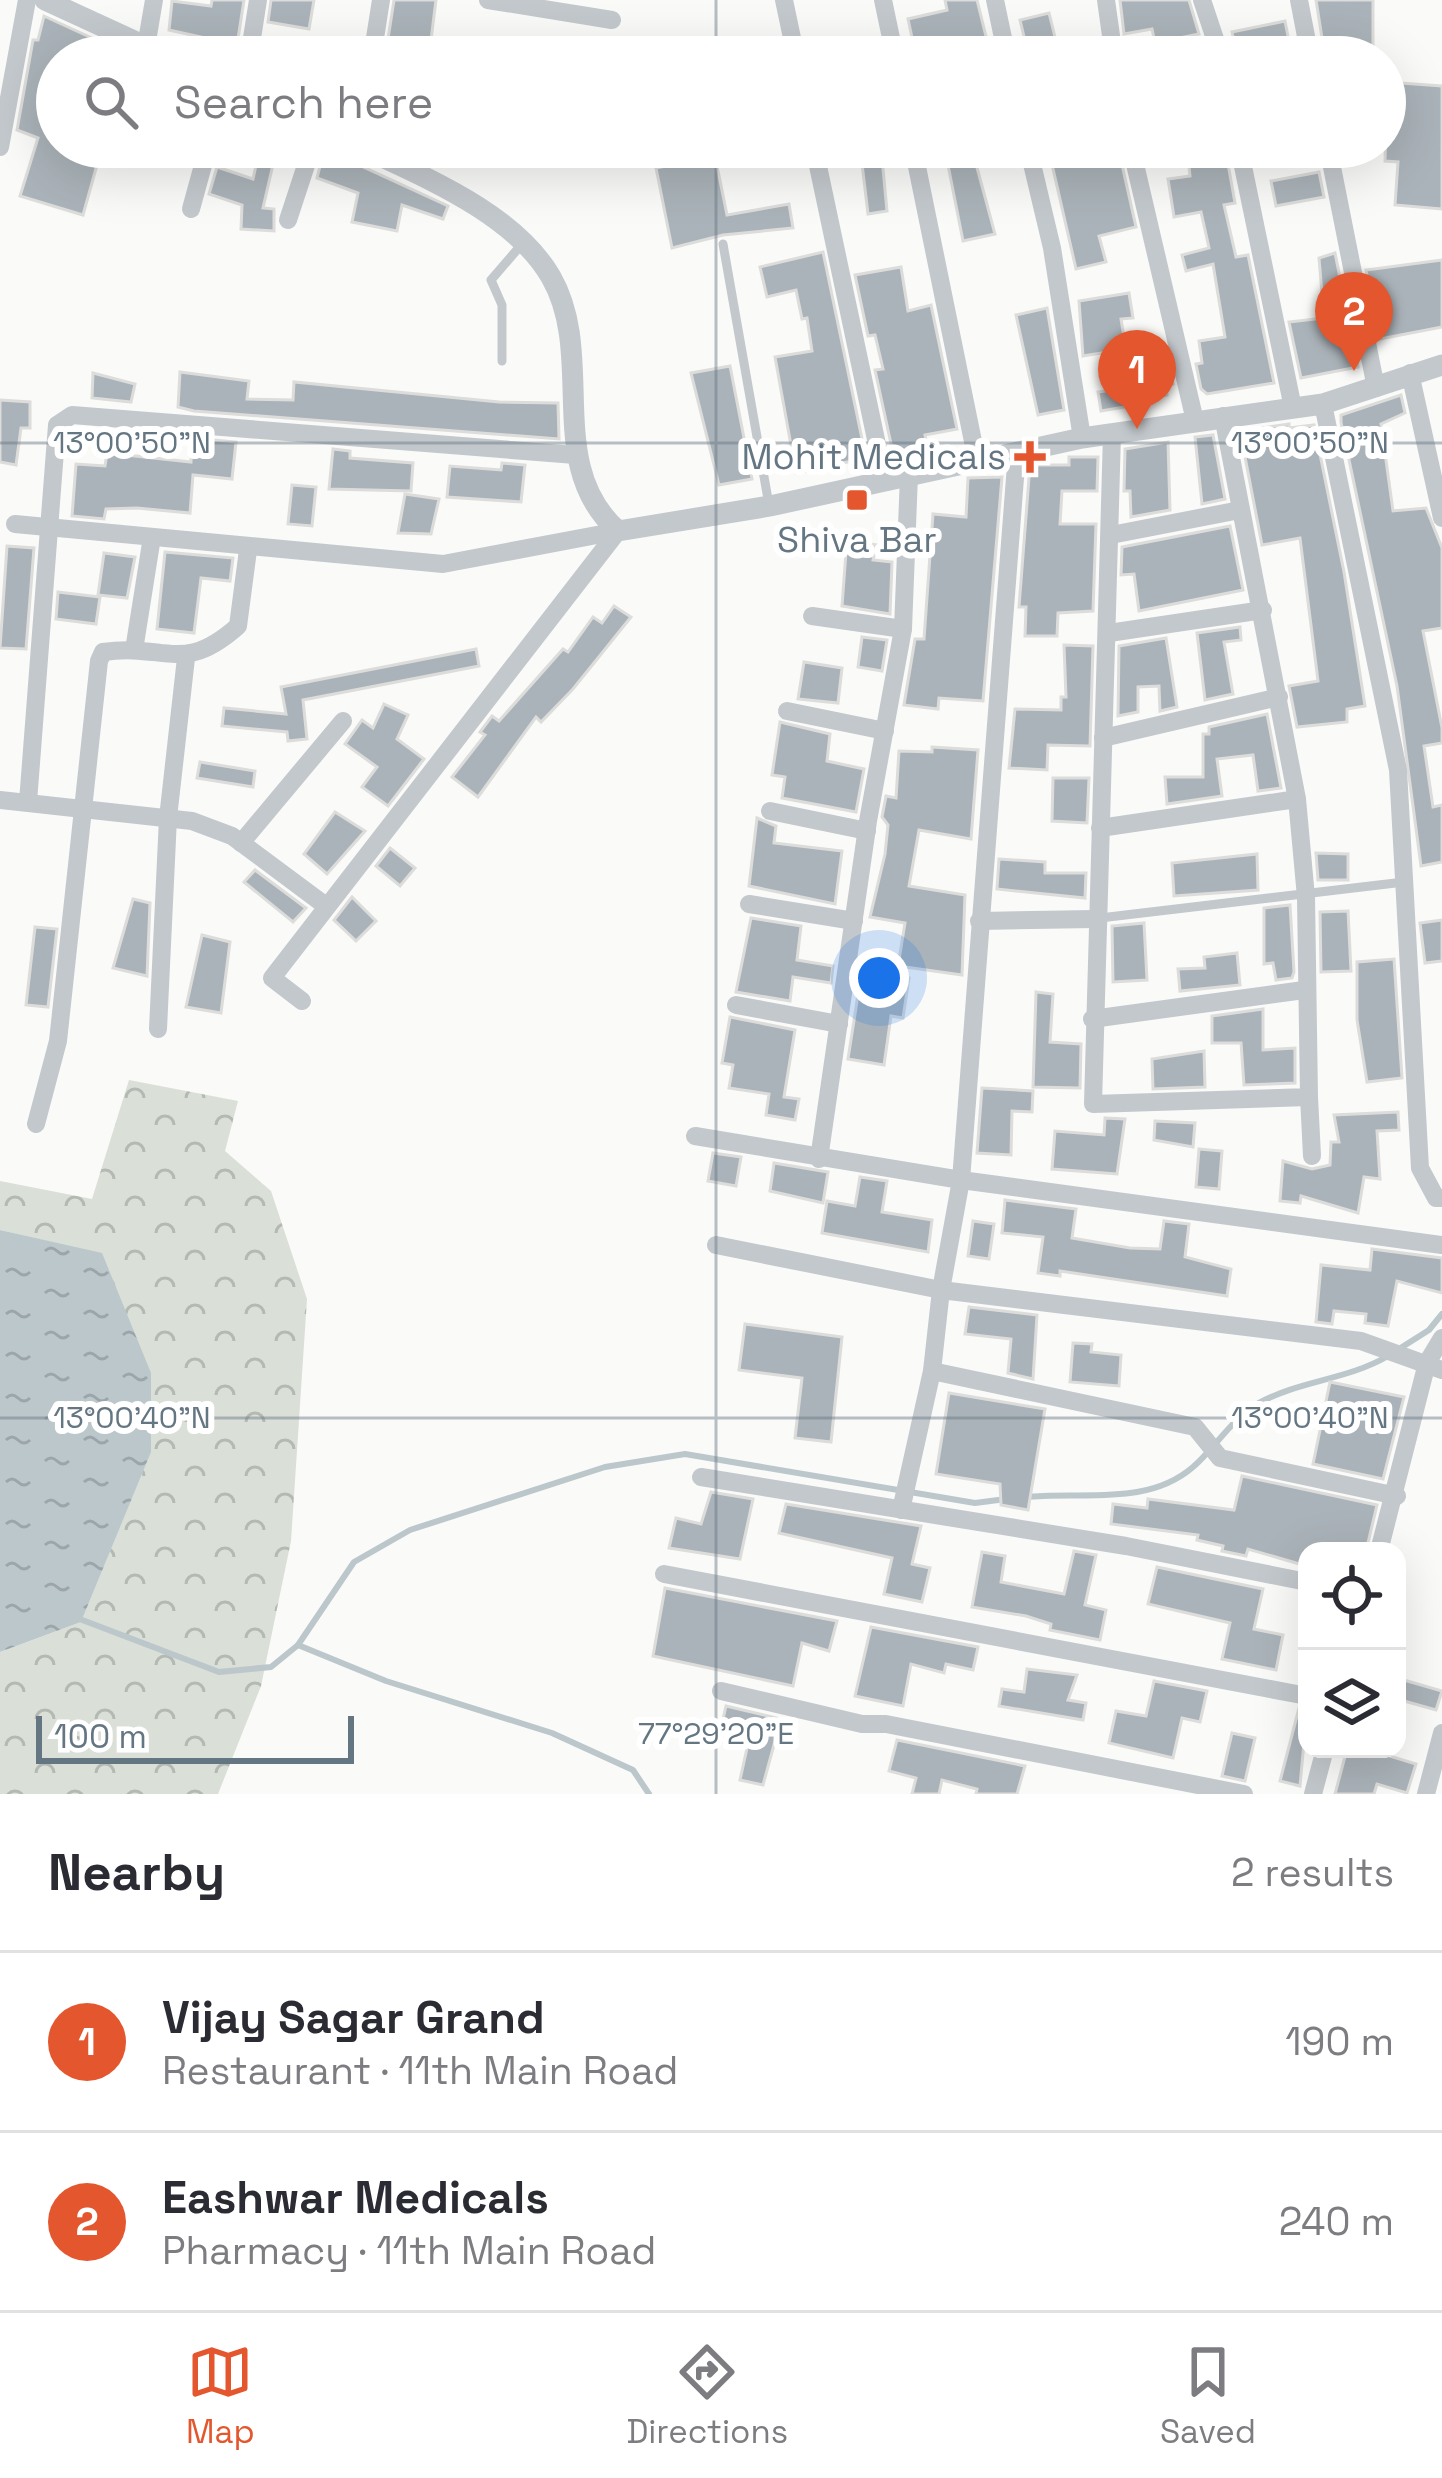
<!DOCTYPE html>
<meta charset="utf-8">
<style>
:root{--surface:#fff;--page:#f2f2f3;--text:#2b2b33;--muted:#7c7c81;--line:#e1e1e2;--accent:#e4572e}
body{margin:0;font-family:"Space Grotesk",sans-serif;background:var(--page);color:var(--text)}
.controls{position:absolute;right:36px;bottom:36px;display:grid;overflow:hidden;border-radius:24px;box-shadow:0 12px 48px #0002}
.controls button{width:108px;height:108px;display:grid;place-items:center;padding:0;border:0;border-bottom:3px solid var(--line);background:var(--surface);color:var(--text);font:60px sans-serif}
.scale{position:absolute;left:36px;bottom:30px;width:318px;box-sizing:border-box;padding-left:12px;border:6px solid #657683;border-top:0;font-size:33px;line-height:42px;white-space:nowrap;color:#657683;-webkit-text-stroke:9px #fff;paint-order:stroke}
.you{position:absolute;left:879px;top:978px;width:42px;height:42px;margin:-30px;border:9px solid #fff;border-radius:50%;background:#1a73e8;box-shadow:0 0 0 18px #1a73e833}
.badge{display:grid;place-items:center;width:78px;height:78px;border-radius:50%;background:var(--accent);color:#fff;font-size:39px;font-weight:700}
.pin{position:absolute;translate:-50% -99px;filter:drop-shadow(0 3px 6px #0008)}
.pin::after{content:'';position:absolute;top:63px;width:42px;height:36px;background:inherit;clip-path:polygon(0 0,100% 0,50% 100%)}
.list{margin:0;padding:0;list-style:none}
h2{display:flex;justify-content:space-between;align-items:center;height:156px;margin:0;padding:0 48px;font-size:51px}
h2 small{font-size:39px;font-weight:400;color:var(--muted)}
.list li{display:grid;grid-template-columns:78px 1fr auto;gap:36px;align-items:center;box-sizing:border-box;height:180px;padding:0 48px;border-top:3px solid var(--line)}
.list b{display:block;font-size:45px;white-space:nowrap}
.list p{margin:0;font-size:39px;white-space:nowrap;color:var(--muted)}
.list em{font-size:39px;font-style:normal;color:var(--muted)}
.icon{flex:none;width:66px;height:66px;fill:none;stroke:currentColor;stroke-width:2;stroke-linecap:round;stroke-linejoin:round}
.map{position:relative;flex:none;width:1442px;height:1794px;overflow:hidden}
.search{position:absolute;background:var(--surface);box-shadow:0 12px 48px #0002;left:36px;right:36px;top:36px;height:132px;display:flex;align-items:center;gap:30px;box-sizing:border-box;padding:0 42px;border-radius:66px;color:var(--muted);font-size:45px}
.sheet{height:516px;background:var(--surface)}
nav{display:flex;justify-content:space-around;align-items:center;box-sizing:border-box;height:168px;border-top:3px solid var(--line);background:var(--surface);font-size:33px;color:var(--muted)}
nav a{display:grid;justify-items:center;gap:6px}
nav .on{color:var(--accent)}
.map>svg:first-child{display:block}
.park{fill:url(#park-crowns)}
.water{fill:url(#water-ripples)}
.lines{fill:none;stroke-linecap:round;stroke-linejoin:round}
.stream{stroke:#bbc7cb;stroke-width:6}
.building{fill:#aab3b9;stroke:#dcdcda;stroke-width:3}
.service{stroke:#c3c8cc;stroke-width:9}
.minor{stroke:#c3c8cc;stroke-width:18}
.tertiary{stroke:#c3c8cc;stroke-width:21}
.ticks{fill:none;stroke:#657683;stroke-width:3;stroke-opacity:0.45}
.poi-dot{fill:#e4572e;stroke:#fff;stroke-width:4.5}
.labels{text-anchor:middle;dominant-baseline:central;stroke-width:12;stroke-linejoin:round;paint-order:stroke}
.poi-label{font-size:36px;fill:#657683;stroke:#fff;text-anchor:end}
.ticks-label{font-size:30px;text-anchor:middle;fill:#657683;stroke:#fff;stroke-width:12;stroke-linejoin:round;paint-order:stroke}
</style>
<div class="map">
<svg width="1442" height="1794" viewBox="0 0 1442 1794">
<defs>
<pattern id="park-crowns" width="20" height="18" patternUnits="userSpaceOnUse" patternTransform="scale(3)"><rect width="20" height="18" fill="#dadfd7"/><path d="M2 6a3 3 0 1 1 6 0M12 15a3 3 0 1 1 6 0" fill="none" stroke="#b4b9b4"/></pattern>
<pattern id="water-ripples" width="26" height="14" patternUnits="userSpaceOnUse" patternTransform="scale(3)"><rect width="26" height="14" fill="#bbc7cb"/><path d="M2 4q2-2 4 0t4 0M15 11q2-2 4 0t4 0" fill="none" stroke="#9ca6aa"/></pattern>
</defs>
<rect width="100%" height="100%" fill="#fafaf8"/>
<polygon class="park" points="129,1080 238,1101 225,1151 271,1191 307,1299 291,1541 261,1686 218,1794 0,1794 0,1652 81,1622 151,1451 102,1254 0,1230 0,1181 92,1199"/>
<polygon class="water" points="0,1230 102,1253 151,1373 151,1452 81,1622 0,1652"/>
<g class="lines">
<g class="stream">
<polyline points="1399,1349 1429,1330 1442,1314"/>
<path d="M1025,1497C1081,1491 1147,1507 1193,1467C1215,1448 1233,1417 1259,1403C1301,1380 1347,1380 1388,1356"/>
<polyline points="77,1618 219,1672 271,1667 298,1645 386,1681 552,1733 633,1770 649,1794"/>
<polyline points="298,1645 354,1562 410,1530 605,1467 685,1454 975,1503 1006,1499"/>
</g>
</g>
<g class="building">
<polygon points="212,0 244,0 237,45 169,30 172,1 211,6"/>
<polygon points="271,0 314,0 309,29 268,22"/>
<polygon points="394,0 436,0 431,40 388,39"/>
<polygon points="945,0 977,0 991,57 923,57 921,45 914,47 908,19 947,10"/>
<polygon points="1120,0 1189,0 1199,34 1155,43 1152,29 1124,34"/>
<polygon points="1316,0 1373,0 1373,57 1325,57"/>
<polygon points="1049,13 1060,57 1029,57 1020,20"/>
<polygon points="44,16 133,57 57,57 57,147 102,147 83,215 20,196 38,138 17,130 33,40 38,40"/>
<polygon points="1285,21 1292,57 1237,57 1232,32"/>
<polygon points="1387,82 1442,86 1442,209 1395,205 1398,162 1385,161"/>
<polygon points="260,147 277,147 263,208 274,209 274,231 241,229 242,205 209,194 217,167 253,179"/>
<polygon points="325,147 347,152 357,164 448,206 443,219 402,205 397,231 352,222 358,193 317,178"/>
<polygon points="860,147 881,147 887,211 868,214"/>
<polygon points="1087,147 1118,147 1136,227 1099,236 1106,262 1076,269 1051,160 1089,156"/>
<polygon points="1187,147 1225,147 1235,203 1224,205 1236,257 1248,255 1274,383 1207,394 1201,389 1196,364 1202,363 1199,341 1225,337 1213,264 1186,271 1182,255 1209,248 1201,212 1174,217 1168,179 1190,176"/>
<polygon points="972,149 995,234 963,241 946,155"/>
<polygon points="715,156 727,215 789,204 793,228 723,235 672,248 656,168"/>
<polygon points="1319,172 1324,197 1276,206 1271,181"/>
<polygon points="823,252 866,458 796,473 775,357 812,351 807,318 802,319 796,290 767,297 760,267"/>
<polygon points="1335,253 1358,367 1301,378 1289,322 1324,318 1319,258"/>
<polygon points="1442,260 1442,327 1380,339 1366,270"/>
<polygon points="901,267 908,311 931,305 957,429 925,435 927,447 893,453 875,370 883,369 875,335 868,336 855,275"/>
<polygon points="1129,293 1133,318 1121,319 1126,349 1083,356 1079,301"/>
<polygon points="1047,308 1064,410 1038,415 1016,315"/>
<polygon points="730,366 752,479 719,485 691,373"/>
<polygon points="1169,368 1173,384 1166,385 1167,395 1139,400 1133,387 1136,405 1101,411 1098,392 1132,387 1125,387 1124,375"/>
<polygon points="180,372 249,381 247,399 293,400 294,382 499,402 558,403 559,439 194,411 178,407"/>
<polygon points="93,373 135,384 131,402 92,398"/>
<polygon points="1401,395 1405,413 1381,424 1393,511 1426,508 1442,548 1442,628 1423,631 1442,728 1442,743 1424,746 1433,807 1442,805 1442,862 1421,866 1397,686 1341,422 1341,415"/>
<polygon points="0,400 30,402 30,428 21,428 16,465 0,462"/>
<polygon points="1289,424 1289,428 1314,425 1344,572 1365,706 1347,709 1347,722 1297,727 1289,686 1318,681 1300,538 1262,545 1240,431"/>
<polygon points="1213,435 1225,499 1202,504 1195,437"/>
<polygon points="192,438 236,442 232,479 193,475 190,513 137,508 106,509 104,519 72,516 76,464 105,466 107,453 191,462"/>
<polygon points="1168,442 1170,510 1131,517 1130,491 1124,491 1125,449"/>
<polygon points="333,449 350,451 350,458 413,463 411,491 329,489"/>
<polygon points="1069,457 1098,457 1097,491 1062,491 1060,524 1096,524 1093,611 1058,613 1057,636 1025,636 1026,607 1019,607 1030,465 1069,465"/>
<polygon points="502,463 525,465 521,502 447,497 450,466 501,470"/>
<polygon points="1002,477 983,701 939,698 938,709 904,705 915,639 924,639 933,514 966,517 968,478"/>
<polygon points="292,485 316,487 312,526 288,524"/>
<polygon points="405,494 439,499 431,534 398,533"/>
<polygon points="1230,526 1243,590 1139,611 1134,574 1121,575 1122,547"/>
<polygon points="847,539 876,545 873,560 892,562 890,614 842,606"/>
<polygon points="7,546 34,548 26,649 0,648"/>
<polygon points="165,552 233,558 230,581 201,578 194,633 157,629"/>
<polygon points="104,553 135,557 127,598 98,595"/>
<polygon points="58,592 100,597 96,624 56,619"/>
<polygon points="614,606 631,617 573,689 541,722 536,717 478,797 452,777 485,735 480,732 492,716 499,721 563,649 568,652 593,617 602,623"/>
<polygon points="1240,627 1241,640 1224,642 1233,694 1205,700 1197,633"/>
<polygon points="862,637 887,640 882,671 858,667"/>
<polygon points="1166,638 1177,707 1160,711 1159,686 1138,687 1138,712 1118,716 1119,646"/>
<polygon points="1064,645 1093,646 1090,746 1048,745 1047,770 1009,768 1015,709 1061,710 1061,697 1066,697"/>
<polygon points="476,649 479,666 303,700 307,739 288,741 287,732 222,726 224,708 286,714 281,687"/>
<polygon points="804,662 842,668 838,703 798,699"/>
<polygon points="384,704 408,715 397,739 424,759 388,806 362,787 377,767 345,744 362,720 373,728"/>
<polygon points="1267,714 1281,788 1258,791 1253,755 1217,759 1222,796 1167,804 1165,777 1203,777 1203,734 1209,734 1209,727"/>
<polygon points="780,722 830,734 827,761 864,769 856,812 782,798 785,777 772,775"/>
<polygon points="932,747 978,750 971,839 919,830 909,886 965,895 962,975 898,966 905,923 870,917 885,854 888,825 882,817 886,796 896,798 899,751 932,752"/>
<polygon points="200,762 255,771 253,787 197,778"/>
<polygon points="1053,778 1089,778 1087,823 1052,821"/>
<polygon points="335,812 365,831 327,874 304,854"/>
<polygon points="757,818 776,826 774,843 842,851 835,904 749,886"/>
<polygon points="390,848 415,868 400,886 376,866"/>
<polygon points="1316,853 1348,854 1348,880 1318,880"/>
<polygon points="1257,854 1258,890 1174,896 1172,863"/>
<polygon points="999,859 1045,862 1045,873 1086,873 1085,898 997,889"/>
<polygon points="255,870 306,908 293,922 244,882"/>
<polygon points="352,897 376,921 356,941 334,920"/>
<polygon points="133,899 150,903 147,976 113,968"/>
<polygon points="1290,905 1294,972 1292,978 1276,980 1273,963 1264,964 1264,908"/>
<polygon points="1348,911 1351,971 1321,972 1320,912"/>
<polygon points="751,918 801,926 797,960 833,966 831,983 793,977 790,1001 736,992"/>
<polygon points="1442,920 1442,961 1425,963 1420,923"/>
<polygon points="1144,923 1147,980 1113,982 1112,926"/>
<polygon points="35,927 57,929 48,1007 26,1005"/>
<polygon points="202,935 230,942 221,1013 186,1007"/>
<polygon points="1237,953 1240,985 1180,991 1178,969 1205,968 1204,957"/>
<polygon points="1394,959 1402,1078 1367,1082 1357,1020 1357,962"/>
<polygon points="862,969 909,978 903,1018 891,1016 884,1065 848,1059"/>
<polygon points="1036,992 1053,994 1050,1042 1081,1044 1080,1088 1033,1087"/>
<polygon points="1263,1009 1263,1050 1295,1048 1295,1083 1244,1085 1241,1043 1212,1043 1212,1016"/>
<polygon points="730,1017 795,1030 784,1097 799,1099 795,1120 766,1115 769,1094 729,1088 733,1065 722,1063"/>
<polygon points="1204,1051 1205,1087 1153,1089 1152,1059"/>
<polygon points="982,1088 1033,1091 1032,1112 1012,1111 1011,1155 977,1153"/>
<polygon points="1398,1112 1399,1130 1377,1131 1380,1179 1364,1177 1358,1213 1301,1196 1300,1203 1280,1201 1283,1161 1312,1169 1330,1165 1331,1142 1339,1142 1334,1115"/>
<polygon points="1105,1118 1125,1119 1117,1174 1052,1169 1055,1131 1104,1135"/>
<polygon points="1155,1121 1195,1123 1193,1147 1154,1140"/>
<polygon points="1199,1149 1222,1151 1219,1189 1196,1187"/>
<polygon points="713,1153 741,1157 736,1186 708,1181"/>
<polygon points="774,1163 828,1172 823,1203 770,1191"/>
<polygon points="860,1177 887,1181 882,1212 932,1220 928,1252 822,1233 827,1201 855,1206"/>
<polygon points="1005,1200 1076,1209 1072,1238 1130,1248 1160,1249 1164,1221 1189,1224 1185,1257 1231,1269 1227,1296 1060,1271 1060,1276 1038,1273 1043,1237 1002,1233"/>
<polygon points="973,1221 994,1224 989,1259 968,1256"/>
<polygon points="1372,1249 1442,1258 1442,1293 1397,1281 1388,1326 1365,1323 1366,1314 1334,1311 1332,1324 1316,1322 1321,1265 1370,1270"/>
<polygon points="969,1307 1037,1315 1033,1379 1008,1373 1011,1339 965,1334"/>
<polygon points="745,1324 842,1337 831,1442 795,1438 802,1378 739,1370"/>
<polygon points="1073,1343 1092,1344 1091,1352 1121,1355 1119,1386 1070,1382"/>
<polygon points="1330,1382 1404,1397 1383,1479 1313,1464"/>
<polygon points="949,1393 1045,1409 1028,1510 1001,1505 1000,1484 936,1474"/>
<polygon points="1242,1476 1377,1505 1366,1551 1306,1551 1303,1565 1248,1549 1246,1556 1222,1551 1223,1546 1197,1540 1198,1535 1111,1524 1113,1504 1147,1508 1148,1499 1234,1510"/>
<polygon points="711,1492 753,1499 740,1559 669,1548 676,1518 701,1524"/>
<polygon points="786,1504 921,1526 912,1564 930,1568 922,1602 884,1594 892,1558 779,1533"/>
<polygon points="1074,1551 1096,1555 1085,1605 1106,1610 1100,1640 1050,1630 1051,1624 1026,1616 972,1607 982,1552 1005,1556 1001,1582 1064,1594"/>
<polygon points="1157,1567 1263,1589 1254,1629 1283,1635 1276,1670 1222,1659 1230,1623 1148,1604"/>
<polygon points="665,1588 837,1621 829,1651 802,1643 793,1686 653,1656"/>
<polygon points="871,1627 978,1647 973,1670 946,1664 944,1673 911,1664 903,1706 855,1696"/>
<polygon points="1027,1669 1077,1675 1068,1700 1086,1703 1083,1720 999,1706 1002,1689 1024,1692"/>
<polygon points="1397,1678 1442,1691 1436,1710 1397,1699"/>
<polygon points="1154,1681 1207,1691 1200,1722 1182,1718 1173,1758 1109,1743 1116,1711 1146,1716"/>
<polygon points="726,1706 781,1719 763,1785 740,1780 747,1748 718,1741"/>
<polygon points="1299,1708 1307,1709 1300,1786 1280,1781"/>
<polygon points="1232,1733 1255,1738 1245,1781 1222,1776"/>
<polygon points="897,1740 1025,1766 1017,1794 976,1794 977,1789 942,1780 939,1794 912,1794 916,1778 889,1771"/>
<polygon points="1347,1749 1367,1749 1416,1764 1407,1793 1377,1784 1374,1794 1335,1794"/>
</g>
<g class="lines">
<g class="service">
<polyline points="723,244 769,505"/>
<polyline points="502,361 502,305 491,280 522,244"/>
<polyline points="1100,918 1404,882"/>
</g>
<g class="minor">
<polyline points="488,0 612,20"/>
<polyline points="784,0 796,57"/>
<polyline points="883,0 895,57"/>
<polyline points="995,0 1007,57"/>
<polyline points="1106,0 1114,57"/>
<polyline points="1202,0 1221,57"/>
<polyline points="1299,0 1310,57"/>
<polyline points="146,47 154,0"/>
<polyline points="249,57 258,0"/>
<polyline points="372,57 381,0"/>
<polyline points="0,147 27,0"/>
<polyline points="814,147 885,482"/>
<polyline points="913,147 977,461"/>
<polyline points="1028,147 1052,248 1082,438"/>
<polyline points="1131,147 1195,421"/>
<polyline points="1239,147 1293,408"/>
<polyline points="1328,147 1376,388"/>
<polyline points="191,209 208,147"/>
<polyline points="288,220 312,147"/>
<polyline points="1410,373 1442,518"/>
<polyline points="1323,404 1398,770 1420,1168 1436,1198 1442,1198"/>
<polyline points="1112,434 1093,1104 1309,1097 1306,897 1297,799 1223,416"/>
<polyline points="1017,452 961,1180 1442,1245"/>
<polyline points="15,524 443,564 618,531"/>
<polyline points="1111,535 1240,510"/>
<polyline points="812,616 903,629"/>
<polyline points="1109,633 1263,610"/>
<polyline points="134,650 152,537"/>
<polyline points="787,711 885,731"/>
<polyline points="1103,738 1279,697"/>
<polyline points="0,800 192,821 232,836 326,906"/>
<polyline points="28,802 57,425 72,415 575,455"/>
<polyline points="770,811 867,831"/>
<polyline points="1100,828 1297,799"/>
<polyline points="241,843 343,721"/>
<polyline points="749,904 854,921"/>
<polyline points="979,921 1095,919"/>
<polyline points="302,1001 272,978 618,531"/>
<polyline points="736,1005 839,1024"/>
<polyline points="1092,1019 1304,990"/>
<polyline points="158,1029 168,818 186,658"/>
<polyline points="1309,1097 1312,1156"/>
<path d="M36,1124L58,1041L99,661L103,652C167,643 183,675 238,626L248,550"/>
<polyline points="695,1136 961,1180 941,1290 716,1245"/>
<polyline points="819,1159 868,821 903,629 909,475"/>
<polyline points="932,1371 1195,1427 1220,1458 1397,1496"/>
<polyline points="701,1477 1126,1546 1307,1582"/>
<polyline points="901,1510 932,1371 941,1290 1361,1341 1442,1370"/>
<polyline points="1379,1551 1427,1363 1442,1338"/>
<polyline points="664,1574 1307,1696"/>
<polyline points="721,1691 862,1724 886,1724 1244,1794"/>
<polyline points="1313,1794 1325,1749"/>
<polyline points="1426,1794 1442,1733"/>
</g>
<g class="tertiary">
<polyline points="45,0 169,57"/>
<path d="M361,147C424,177 514,213 551,277C597,357 543,465 618,531L770,506L1082,438L1323,404L1442,365"/>
</g>
</g>
<path class="ticks" d="M716,0V57M716,147V1794M0,443H1442M0,1418H1442"/>
<g class="poi-dot">
<path d="M1024 439h12v12h12v12h-12v12h-12v-12h-12v-12h12z"/>
<rect x="845" y="488" width="24" height="24" rx="6"/>
</g>
<g class="labels">
<g class="poi-label">
<text x="1006" y="457">Mohit Medicals</text>
<text x="857" y="540" text-anchor="middle">Shiva Bar</text>
</g>
</g>
<g class="ticks-label">
<text x="132" y="453">13°00'50"N</text>
<text x="1310" y="453">13°00'50"N</text>
<text x="132" y="1428">13°00'40"N</text>
<text x="1310" y="1428">13°00'40"N</text>
<text x="716" y="1744">77°29'20"E</text>
</g>
</svg>
<div class="controls">
<button><svg class="icon" aria-label="locate" viewBox="0 0 24 24"><circle cx="12" cy="12" r="6"/><path d="M12 2v4M12 18v4M2 12h4M18 12h4"/></svg></button>
<button><svg class="icon" aria-label="layers" viewBox="0 0 24 24"><path d="M12 4l9 5-9 5-9-5zM3 14l9 5 9-5"/></svg></button>
</div>
<div class="scale">100 m</div>
<div class="you"></div>
<div class="pin badge" style="left:1137px;top:429px">1</div>
<div class="pin badge" style="left:1354px;top:371px">2</div>
<div class="search"><svg class="icon" aria-label="search" viewBox="0 0 24 24"><circle cx="10" cy="10" r="6"/><path d="M15 15l6 6"/></svg>Search here</div>
</div>
<section class="sheet">
<h2>Nearby<small>2 results</small></h2>
<ul class="list">
<li><span class="badge">1</span><div><b>Vijay Sagar Grand</b><p>Restaurant · 11th Main Road</p></div><em>190 m</em></li>
<li><span class="badge">2</span><div><b>Eashwar Medicals</b><p>Pharmacy · 11th Main Road</p></div><em>240 m</em></li>
</ul>
</section>
<nav>
<a class="on"><svg class="icon" aria-label="map" viewBox="0 0 24 24"><path d="M3 6l6-2 6 2 6-2v14l-6 2-6-2-6 2zM9 4v14M15 6v14"/></svg>Map</a>
<a><svg class="icon" aria-label="directions" viewBox="0 0 24 24"><path d="M12 3l9 9-9 9-9-9zM9 14v-3h6M13 9l2 2-2 2"/></svg>Directions</a>
<a><svg class="icon" aria-label="saved" viewBox="0 0 24 24"><path d="M7 4h10v16l-5-4-5 4z"/></svg>Saved</a>
</nav>
